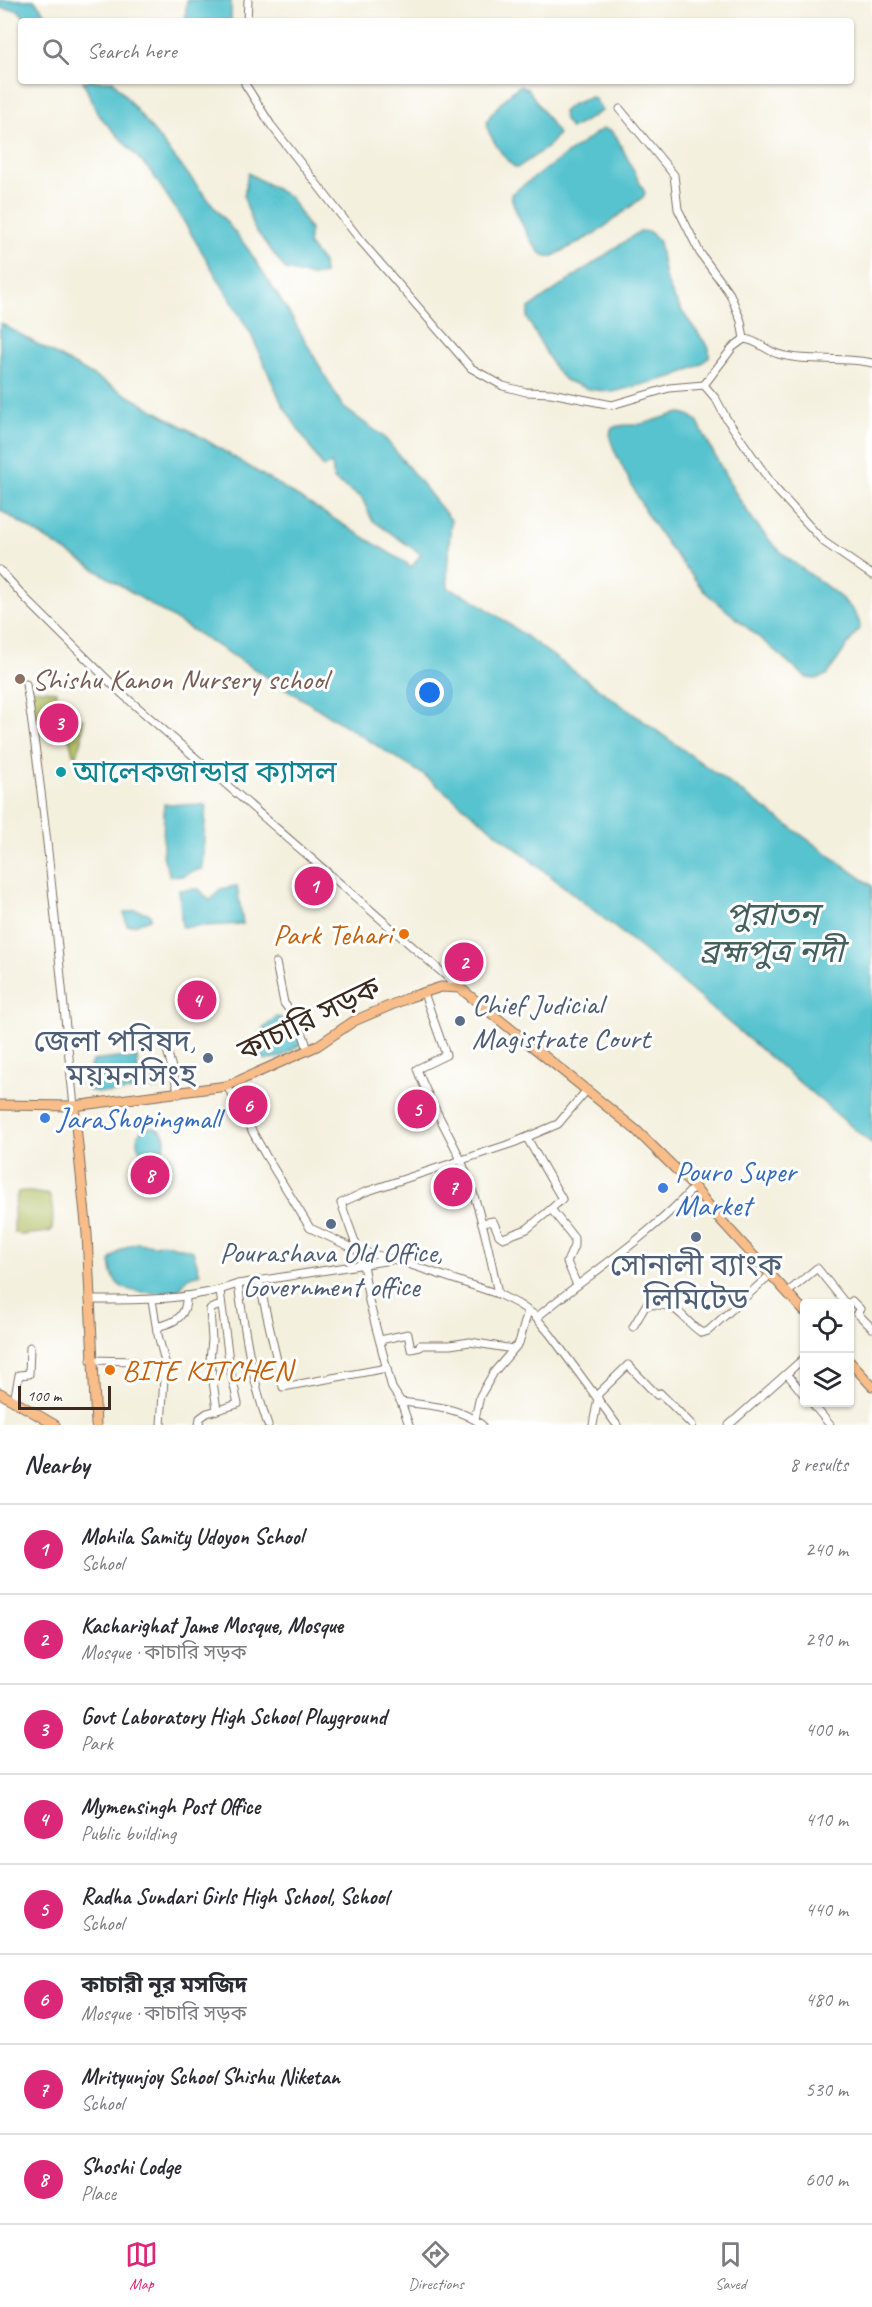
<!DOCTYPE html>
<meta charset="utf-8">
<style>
:root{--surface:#fff;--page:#f7f7f7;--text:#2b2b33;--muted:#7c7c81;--line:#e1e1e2;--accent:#db2777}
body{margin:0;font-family:Caveat,"Noto Sans Bengali",sans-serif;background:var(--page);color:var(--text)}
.controls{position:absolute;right:18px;bottom:18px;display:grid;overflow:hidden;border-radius:6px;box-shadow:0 2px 4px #0004}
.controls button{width:54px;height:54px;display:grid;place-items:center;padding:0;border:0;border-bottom:2px solid var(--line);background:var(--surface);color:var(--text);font:30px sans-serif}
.scale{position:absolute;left:18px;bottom:15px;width:93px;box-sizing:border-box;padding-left:6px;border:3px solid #3b2a1e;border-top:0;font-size:16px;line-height:21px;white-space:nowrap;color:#3b2a1e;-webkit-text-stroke:4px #fff;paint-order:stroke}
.you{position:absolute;left:430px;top:693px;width:21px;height:21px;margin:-15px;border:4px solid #fff;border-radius:50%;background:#1a73e8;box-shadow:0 0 0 9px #1a73e833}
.badge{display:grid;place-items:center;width:39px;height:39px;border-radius:50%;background:var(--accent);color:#fff;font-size:20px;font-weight:700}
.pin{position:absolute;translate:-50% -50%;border:3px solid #fff;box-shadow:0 2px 6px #0006}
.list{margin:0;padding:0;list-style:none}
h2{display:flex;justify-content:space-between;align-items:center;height:78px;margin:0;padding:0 24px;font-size:26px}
h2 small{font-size:20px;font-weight:400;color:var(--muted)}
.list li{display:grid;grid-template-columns:39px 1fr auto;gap:18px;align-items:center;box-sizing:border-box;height:90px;padding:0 24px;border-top:2px solid var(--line)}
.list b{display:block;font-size:22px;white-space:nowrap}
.list p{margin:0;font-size:20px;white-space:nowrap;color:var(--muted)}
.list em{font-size:20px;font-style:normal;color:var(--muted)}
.icon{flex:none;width:33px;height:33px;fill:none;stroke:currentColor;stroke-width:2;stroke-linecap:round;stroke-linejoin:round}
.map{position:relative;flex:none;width:872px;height:1425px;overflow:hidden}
.search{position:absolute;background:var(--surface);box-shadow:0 2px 4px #0004;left:18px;right:18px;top:18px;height:66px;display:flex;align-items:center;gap:15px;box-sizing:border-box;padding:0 21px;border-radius:6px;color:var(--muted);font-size:22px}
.sheet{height:798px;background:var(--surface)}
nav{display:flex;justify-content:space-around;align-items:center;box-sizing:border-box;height:84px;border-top:2px solid var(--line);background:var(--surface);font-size:16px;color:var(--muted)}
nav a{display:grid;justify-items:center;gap:3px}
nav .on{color:var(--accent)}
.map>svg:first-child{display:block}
.green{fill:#afbd60;stroke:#75743f;stroke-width:1.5}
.water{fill:#56c3cf;stroke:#487676;stroke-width:1.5}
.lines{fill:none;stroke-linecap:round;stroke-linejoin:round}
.minor-casing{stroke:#7c6f61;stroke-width:9}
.major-casing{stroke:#7c6f61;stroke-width:11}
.minor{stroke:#fff;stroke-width:7}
.major{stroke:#f8bd89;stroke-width:9}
.education-dot{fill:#8d6e63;stroke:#fff;stroke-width:2}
.culture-dot{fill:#0f9aa8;stroke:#fff;stroke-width:2}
.food-dot{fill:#e8710a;stroke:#fff;stroke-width:2}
.service-dot{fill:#5c6f8a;stroke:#fff;stroke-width:2}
.shop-dot{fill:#3f7fe0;stroke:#fff;stroke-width:2}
.labels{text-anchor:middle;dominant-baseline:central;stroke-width:6;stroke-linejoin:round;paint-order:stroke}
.education-label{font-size:30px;fill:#785e54;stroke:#fff;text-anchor:start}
.culture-label{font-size:30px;fill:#0d838f;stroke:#fff;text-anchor:start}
.food-label{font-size:30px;fill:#c56008;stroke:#fff;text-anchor:end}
.service-label{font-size:30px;fill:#4e5e75;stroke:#fff}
.street-label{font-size:30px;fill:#3b2a1e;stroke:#fff}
.shop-label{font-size:30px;fill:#366cbe;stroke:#fff;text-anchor:start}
.water-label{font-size:32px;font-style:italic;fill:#44605c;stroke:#fff}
</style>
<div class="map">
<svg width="872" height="1425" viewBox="0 0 872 1425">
<rect width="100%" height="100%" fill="#fff"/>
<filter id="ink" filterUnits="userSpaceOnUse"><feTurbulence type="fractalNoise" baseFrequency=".0167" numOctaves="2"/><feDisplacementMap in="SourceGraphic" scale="12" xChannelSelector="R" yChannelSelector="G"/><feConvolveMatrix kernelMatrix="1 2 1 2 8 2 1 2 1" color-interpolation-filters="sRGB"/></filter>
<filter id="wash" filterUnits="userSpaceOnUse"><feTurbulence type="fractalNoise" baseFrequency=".008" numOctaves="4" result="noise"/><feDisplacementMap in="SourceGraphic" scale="24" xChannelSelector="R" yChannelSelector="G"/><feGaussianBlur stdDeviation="1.35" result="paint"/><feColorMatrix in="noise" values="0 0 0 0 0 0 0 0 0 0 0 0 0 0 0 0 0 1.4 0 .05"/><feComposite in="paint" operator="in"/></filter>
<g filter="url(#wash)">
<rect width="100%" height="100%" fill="#f4f0de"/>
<g class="green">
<polygon points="30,689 57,691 57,708 83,719 82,741 76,756 73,754 69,738 58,727 37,730"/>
<path d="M24,1191L49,1195C54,1205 53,1219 52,1230L49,1232L22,1235L14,1233V1207L18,1192Z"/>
</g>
<g class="water">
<polygon points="0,0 34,0 52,21 28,21 18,10 0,8"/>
<polygon points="187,0 231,0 231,21 185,21"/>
<polygon points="83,81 113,81 248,249 292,318 343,407 384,437 451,520 447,571 448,588 469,597 499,617 872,886 872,1144 647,953 424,775 0,510 0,323 196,434 412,567 421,554 372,520 362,498 334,480 332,464 323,467 282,404 251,334 183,220 152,173 97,113"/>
<path d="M520,86L528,89L558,134L548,147L517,168C508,165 484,131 487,121C490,114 513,89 520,86Z"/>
<polygon points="591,97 596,100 602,111 571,129 564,120 563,112 571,105"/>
<path d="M602,129L610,130L616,136L645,193L643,197L596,233L551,257C547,256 545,256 542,254C532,247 512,206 511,194Z"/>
<polygon points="248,173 290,197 310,230 308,244 323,263 324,274 312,276 286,270 254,228 244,197"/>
<polygon points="640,231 650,232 659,242 665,277 673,296 683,313 709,348 709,357 700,365 675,376 613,392 588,389 565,380 555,369 527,318 529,308"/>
<path d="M681,413L689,415L697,421C721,467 748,526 789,559C807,574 859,603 860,627L827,675L816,679L807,678L704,591L667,544L646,513L615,452L610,438L611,429C618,424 626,426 634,425C650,424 665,415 681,413Z"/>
<polygon points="164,804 206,805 202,869 190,872 184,876 170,876 163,856"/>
<polygon points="237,886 243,924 182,927 179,890 199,889 210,901 221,889"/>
<polygon points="135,910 148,913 151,916 150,919 134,925 127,925 124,913"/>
<polygon points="276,1017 289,1020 293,1030 302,1037 304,1042 281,1057 266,1060 254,1049 262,1030"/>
<path d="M125,1057L129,1060L137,1057L138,1072L147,1074L150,1083L163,1082L158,1089C146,1087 140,1090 129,1091C113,1093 100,1094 85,1089L84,1071L89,1070L92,1061Z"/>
<circle cx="151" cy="1141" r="14"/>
<path d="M137,1243L155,1245L163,1243L193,1251L200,1274L188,1278L176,1293C158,1292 120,1297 113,1276C111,1271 111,1266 110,1261C117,1251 125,1246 137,1243Z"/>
</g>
</g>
<g filter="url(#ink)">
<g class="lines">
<g class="minor-casing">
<g id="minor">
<polyline points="247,21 248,0"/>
<polyline points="245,81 245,84 271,125 361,241 471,368 503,386 526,392 551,393 612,405 669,388 704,385 716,399 726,418 774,487 824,542 872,575"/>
<polyline points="620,109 674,175 678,209 700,253 730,294 741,321 744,339"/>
<path d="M704,385L733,347L744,339C757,340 765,350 778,354C808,363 841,356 872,363"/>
<polyline points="0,570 26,599 120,692 460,988"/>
<path d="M26,684C48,824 59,965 74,1106"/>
<polyline points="276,963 284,1003 300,1025 308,1050"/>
<path d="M424,993L446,1055L417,1069C429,1101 447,1129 461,1160C479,1203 489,1249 498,1294"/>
<polyline points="167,1050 179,1094"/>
<polyline points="227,1086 266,1156 310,1228 357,1250 396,1260 498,1294 518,1304 533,1314 550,1334 617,1425"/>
<polyline points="527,1138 562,1199 551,1209"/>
<polyline points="482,1223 493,1221 499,1235 503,1238 527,1229 551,1209 574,1238 574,1246 567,1262 577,1285"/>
<polyline points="259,1281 283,1387 387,1368"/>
<path d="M238,1284C245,1333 252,1379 268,1425"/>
<polyline points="788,1292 817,1268 846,1304"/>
<path d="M89,1300C139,1300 191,1301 238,1284L391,1260"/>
<polyline points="152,1300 157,1331"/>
<polyline points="848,1304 852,1301 860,1309 857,1313 872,1328"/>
<path d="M536,1318C588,1274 649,1238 694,1187"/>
<path d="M633,1327L646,1305C682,1302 678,1317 702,1333L708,1331L771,1274"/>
<polyline points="380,1340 408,1334 411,1349 420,1347 420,1345 450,1345 470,1342 513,1349"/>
<polyline points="91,1360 135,1361"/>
<polyline points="788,1375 804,1395"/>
<polyline points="596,1396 628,1365 657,1395 660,1393 692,1425"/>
<polyline points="14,1401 19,1375 29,1374 30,1347"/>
<path d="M401,1402C429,1405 460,1407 482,1425"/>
<polyline points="811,1402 830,1425"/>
<polyline points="217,1410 210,1360 212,1340 210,1309 221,1305"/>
<polyline points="475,1419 480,1396 494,1372 519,1343 528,1311"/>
<path d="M161,1425L165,1362L157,1331L160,1326C177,1322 187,1315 186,1296"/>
<polyline points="199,1425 200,1418 207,1413 238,1404 230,1368 220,1291"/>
<polyline points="409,1425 401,1402 392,1388 369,1301 363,1264 341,1203 365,1192 513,1143 558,1124 586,1091"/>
<polyline points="593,1425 598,1398"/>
<polyline points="729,1425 804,1358"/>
</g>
</g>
<g class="major-casing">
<g id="major">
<polyline points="0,1105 74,1106 227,1086 317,1046 354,1021 410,997 441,987 460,988 636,1130 694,1187 718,1217 804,1311"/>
<polyline points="74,1106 87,1234 96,1425"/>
<polyline points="850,1362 872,1386"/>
<polyline points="0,1393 55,1425"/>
</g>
</g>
<use href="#minor" class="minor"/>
<use href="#major" class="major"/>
</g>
</g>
<circle class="education-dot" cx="20" cy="679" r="6"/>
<circle class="culture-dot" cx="61" cy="772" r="6"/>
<g class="food-dot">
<circle cx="404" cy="934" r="6"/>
<circle cx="110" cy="1370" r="6"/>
</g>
<g class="service-dot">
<circle cx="460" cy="1021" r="6"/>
<circle cx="208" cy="1058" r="6"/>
<circle cx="331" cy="1224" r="6"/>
<circle cx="696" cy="1237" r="6"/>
</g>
<g class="shop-dot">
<circle cx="45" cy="1118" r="6"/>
<circle cx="663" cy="1188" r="6"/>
</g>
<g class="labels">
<g class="education-label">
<text x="32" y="679">Shishu Kanon Nursery school</text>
</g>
<g class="culture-label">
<text x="73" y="772">আলেকজান্ডার ক্যাসল</text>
</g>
<g class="food-label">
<text x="392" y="934">Park Tehari</text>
<text x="122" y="1370" text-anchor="start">BITE KITCHEN</text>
</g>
<g class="service-label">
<text x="472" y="1004" text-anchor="start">Chief Judicial<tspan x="472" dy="34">Magistrate Court</tspan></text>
<text x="196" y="1041" text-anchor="end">জেলা পরিষদ,<tspan x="196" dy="34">ময়মনসিংহ</tspan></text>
<text x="331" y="1252">Pourashava Old Office,<tspan x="331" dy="34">Government office</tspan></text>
<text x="696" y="1265">সোনালী ব্যাংক<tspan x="696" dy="34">লিমিটেড</tspan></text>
</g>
<g class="street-label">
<text transform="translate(309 1019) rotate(-26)">কাচারি সড়ক</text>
</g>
<g class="shop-label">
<text x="57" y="1118">JaraShopingmall</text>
<text x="675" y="1171">Pouro Super<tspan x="675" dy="34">Market</tspan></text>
</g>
<g class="water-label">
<text x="772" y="914">পুরাতন<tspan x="772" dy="37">ব্রহ্মপুত্র নদী</tspan></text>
</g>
</g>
</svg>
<div class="controls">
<button><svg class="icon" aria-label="locate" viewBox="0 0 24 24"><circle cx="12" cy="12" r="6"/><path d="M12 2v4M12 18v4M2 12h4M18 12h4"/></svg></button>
<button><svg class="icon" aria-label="layers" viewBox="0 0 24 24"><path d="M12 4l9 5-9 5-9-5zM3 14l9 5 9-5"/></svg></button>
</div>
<div class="scale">100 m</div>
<div class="you"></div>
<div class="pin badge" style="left:314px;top:886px">1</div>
<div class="pin badge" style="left:464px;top:962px">2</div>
<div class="pin badge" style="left:59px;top:723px">3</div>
<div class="pin badge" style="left:197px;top:1000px">4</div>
<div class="pin badge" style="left:417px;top:1109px">5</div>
<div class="pin badge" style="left:248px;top:1105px">6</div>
<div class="pin badge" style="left:453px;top:1187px">7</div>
<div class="pin badge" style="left:150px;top:1175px">8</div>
<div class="search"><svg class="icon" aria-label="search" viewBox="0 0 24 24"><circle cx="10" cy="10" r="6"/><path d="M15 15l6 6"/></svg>Search here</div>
</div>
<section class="sheet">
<h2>Nearby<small>8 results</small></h2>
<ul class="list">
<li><span class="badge">1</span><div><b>Mohila Samity Udoyon School</b><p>School</p></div><em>240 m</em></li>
<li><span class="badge">2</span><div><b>Kacharighat Jame Mosque, Mosque</b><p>Mosque · কাচারি সড়ক</p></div><em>290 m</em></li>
<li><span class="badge">3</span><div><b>Govt Laboratory High School Playground</b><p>Park</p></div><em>400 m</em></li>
<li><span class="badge">4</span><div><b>Mymensingh Post Office</b><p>Public building</p></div><em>410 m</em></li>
<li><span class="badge">5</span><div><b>Radha Sundari Girls High School, School</b><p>School</p></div><em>440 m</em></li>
<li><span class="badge">6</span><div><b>কাচারী নূর মসজিদ</b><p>Mosque · কাচারি সড়ক</p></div><em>480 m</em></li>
<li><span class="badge">7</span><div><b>Mrityunjoy School Shishu Niketan</b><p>School</p></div><em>530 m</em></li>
<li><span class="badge">8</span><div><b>Shoshi Lodge</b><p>Place</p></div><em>600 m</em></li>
</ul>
</section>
<nav>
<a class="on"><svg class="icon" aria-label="map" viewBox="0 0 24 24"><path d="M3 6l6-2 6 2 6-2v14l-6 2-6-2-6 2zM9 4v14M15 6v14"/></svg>Map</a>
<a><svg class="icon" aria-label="directions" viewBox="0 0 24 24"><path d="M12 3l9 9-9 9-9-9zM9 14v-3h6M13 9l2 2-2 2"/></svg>Directions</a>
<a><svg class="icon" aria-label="saved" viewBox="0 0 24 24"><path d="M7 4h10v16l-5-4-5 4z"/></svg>Saved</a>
</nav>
